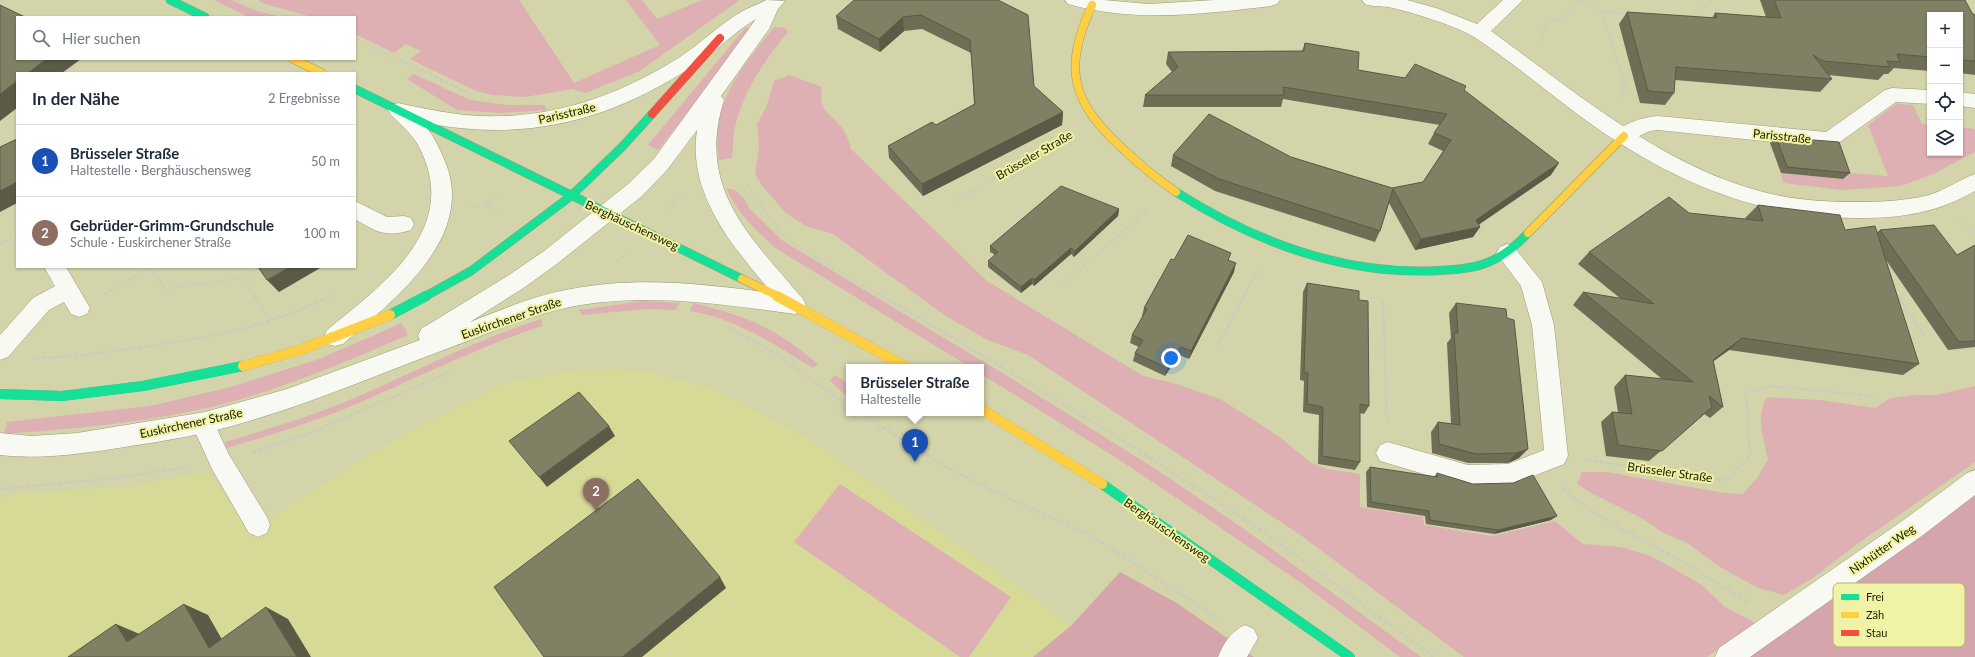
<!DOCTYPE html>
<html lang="de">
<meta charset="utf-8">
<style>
:root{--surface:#fff;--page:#f2f2f3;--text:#1f2937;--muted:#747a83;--line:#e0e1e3;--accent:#60603d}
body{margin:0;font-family:Lato,sans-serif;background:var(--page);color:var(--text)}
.controls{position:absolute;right:12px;top:12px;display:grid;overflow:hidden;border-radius:0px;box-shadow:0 1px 3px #0004}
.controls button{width:36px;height:36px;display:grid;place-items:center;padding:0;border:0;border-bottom:1px solid var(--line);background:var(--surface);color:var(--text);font:20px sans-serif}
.you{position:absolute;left:1171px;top:358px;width:14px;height:14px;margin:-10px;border:3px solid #fff;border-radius:50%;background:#1a73e8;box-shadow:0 0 0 6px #1a73e833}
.badge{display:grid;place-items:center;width:26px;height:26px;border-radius:50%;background:var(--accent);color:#fff;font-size:13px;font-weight:700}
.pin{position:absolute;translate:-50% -33px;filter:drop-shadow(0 1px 2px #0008)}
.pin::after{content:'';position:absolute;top:21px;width:14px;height:12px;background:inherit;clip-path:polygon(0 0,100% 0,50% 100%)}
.popup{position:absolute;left:846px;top:364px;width:138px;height:52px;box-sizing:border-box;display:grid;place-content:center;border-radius:0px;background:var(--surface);filter:drop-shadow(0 1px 3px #0005);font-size:13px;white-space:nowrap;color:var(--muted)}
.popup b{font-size:15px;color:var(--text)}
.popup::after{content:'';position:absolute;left:50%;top:100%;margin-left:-8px;border:8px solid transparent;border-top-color:var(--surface)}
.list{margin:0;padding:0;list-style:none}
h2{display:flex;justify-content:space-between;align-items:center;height:52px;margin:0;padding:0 16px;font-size:17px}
h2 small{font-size:13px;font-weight:400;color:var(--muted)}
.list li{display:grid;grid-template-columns:26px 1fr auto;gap:12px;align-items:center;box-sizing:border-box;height:72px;padding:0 16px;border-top:1px solid var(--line)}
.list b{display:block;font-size:15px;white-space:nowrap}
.list p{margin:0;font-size:13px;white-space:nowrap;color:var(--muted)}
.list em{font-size:13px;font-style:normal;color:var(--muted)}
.icon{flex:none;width:22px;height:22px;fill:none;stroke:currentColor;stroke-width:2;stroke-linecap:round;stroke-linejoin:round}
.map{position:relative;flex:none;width:1975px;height:657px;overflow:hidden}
.search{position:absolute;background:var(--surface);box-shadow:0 1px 3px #0004;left:16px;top:16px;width:340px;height:44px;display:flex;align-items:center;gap:10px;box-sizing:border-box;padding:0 14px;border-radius:0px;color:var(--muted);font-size:15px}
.panel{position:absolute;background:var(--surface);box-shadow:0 1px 3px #0004;left:16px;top:72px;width:340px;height:196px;border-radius:0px}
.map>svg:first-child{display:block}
.built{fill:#d7d997}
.green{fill:#deafb3}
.forest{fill:#d6a5ab}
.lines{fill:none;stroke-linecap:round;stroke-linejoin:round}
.lane-casing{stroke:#9a9b7a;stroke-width:1}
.street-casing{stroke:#9a9b7a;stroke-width:1}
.fast-far1-casing{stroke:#9a9b7a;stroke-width:9}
.fast-casing{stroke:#9a9b7a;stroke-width:10}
.slow-far1-casing{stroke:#9a9b7a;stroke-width:9}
.slow-casing{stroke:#9a9b7a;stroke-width:10}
.jam-casing{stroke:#9a9b7a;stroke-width:9}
.path-far1{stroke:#cbccbe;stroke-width:2;stroke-dasharray:3.5 2;stroke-linecap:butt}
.path{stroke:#cbccbe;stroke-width:2.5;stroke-dasharray:4.5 2;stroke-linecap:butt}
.lane{fill:#f8f9f2;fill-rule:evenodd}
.street{fill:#f8f9f2;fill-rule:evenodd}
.fast-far1{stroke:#16e098;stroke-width:8}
.fast{stroke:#16e098;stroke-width:10}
.slow-far1{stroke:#ffcf43;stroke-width:8}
.slow{stroke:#ffcf43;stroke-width:10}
.jam{stroke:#f24e42;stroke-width:8}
.wall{fill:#6e6e56}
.shaded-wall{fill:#5a5a46}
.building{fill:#808064;stroke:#5a5a46}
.labels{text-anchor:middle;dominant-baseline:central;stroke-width:4;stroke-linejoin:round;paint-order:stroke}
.street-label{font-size:12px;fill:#222203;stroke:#f0f3a5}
.key{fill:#f0f3a5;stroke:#b2b474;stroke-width:1}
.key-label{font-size:11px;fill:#222203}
</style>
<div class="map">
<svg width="1975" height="657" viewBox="0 0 1975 657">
<rect width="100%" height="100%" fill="#d3d4aa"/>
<polygon class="built" points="580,369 644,371 715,389 812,441 1072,625 1033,657 0,657 0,498 18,494 124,487 209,472 248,531 404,434 502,384"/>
<g class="green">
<polygon points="214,0 231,0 254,10 282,17 249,17"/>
<polygon points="257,0 519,0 574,83 660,45 626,0 642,0 657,19 702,0 740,0 638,72 585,93 572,89 525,97 492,95 476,91 410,59 421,51 406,44 394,53 355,34 355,17 312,17 265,4"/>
<polygon points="746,27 752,29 658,150 648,145"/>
<path d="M774,27L785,28L788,32C765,60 743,91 735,127C733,137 733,148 732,158L719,160C709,103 742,68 774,27Z"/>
<polygon points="414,74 470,100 506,105 544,105 547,110 502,113 457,110 407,79"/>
<path d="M789,75L822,87C818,112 829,111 842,128C847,134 849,142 851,149L987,281L1143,376L1173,383L1220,399L1280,437L1311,463L1327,469L1360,474V507L1423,517L1424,525L1492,536L1555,521L1583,544L1621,547L1651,556L1702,585L1725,607L1755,623L1750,628L1707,657H1464L1299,534L1092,397L1028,355L988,340L947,317L833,234L806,226L786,213L763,187L755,174L759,147L757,124L766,108L774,81Z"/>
<polygon points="1896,104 1913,105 1922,124 1930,125 1930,153 1960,153 1960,127 1975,129 1975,152 1933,174 1901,186 1843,190 1783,183 1781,173 1842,179 1840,172 1888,176 1868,125"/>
<path d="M726,188L735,190L744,198L749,208L783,241L1004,374L1157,470L1244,529L1421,657H1400L1304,585L1205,517L1112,455L981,374V367H970L777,249C754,229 740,216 726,188Z"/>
<polygon points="643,301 680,303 675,310 647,309 582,315 579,310"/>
<path d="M693,303C721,310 750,318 775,333C790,341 804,353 818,364L813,368C774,344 735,318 690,311Z"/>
<path d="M542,319V326C480,346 421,376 361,402C317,421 272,435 226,448L225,442C262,431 299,420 335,406C405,378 470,341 542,319Z"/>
<path d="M402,323L408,335C355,358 301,381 245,398C166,421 85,428 4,434L7,422L150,406L231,387L319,359Z"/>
<polygon points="835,375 849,385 849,398 830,381"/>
<path d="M1975,386V462L1853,547L1813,578L1784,595L1758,588L1718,566L1689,544L1662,532L1643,519L1593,494L1577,484L1582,472H1607L1724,493L1743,494L1757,478L1768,460C1764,439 1755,417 1767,397L1819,400L1875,408L1891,398L1915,395H1936Z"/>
<polygon points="840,484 1011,597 969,657 960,657 794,542"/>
</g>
<g class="forest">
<polygon points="1975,491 1975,657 1750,657"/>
<polygon points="1120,572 1177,603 1254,657 1033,657 1072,625"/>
</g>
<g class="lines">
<g class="lane-casing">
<g id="lane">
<path d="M1892,88L1930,90V104L1896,102L1837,144L1822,147L1658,130L1650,131L1624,143L1617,141L1614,136C1621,123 1644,117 1658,116L1826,132L1885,90Z"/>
<polygon points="1960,92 1975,94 1975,108 1960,106"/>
<path d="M355,201L387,217L404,216L411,218L414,224L411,230C386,238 376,232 355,219Z"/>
<polygon points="44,267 66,267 90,308 87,314 79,317 71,314 64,302 49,310 8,357 0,360 0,335 33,298 55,286"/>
<polygon points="203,413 211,416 228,453 267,517 270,525 267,533 258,537 249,533 212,469 191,423 195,416"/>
<polygon points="1975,470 1975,495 1923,535 1750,657 1715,657 1719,648 1905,519 1967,473"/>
<path d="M1245,625L1254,629L1258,638L1247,657H1218C1223,644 1231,631 1245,625Z"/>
</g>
</g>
<g class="street-casing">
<g id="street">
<path d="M766,0L785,1L778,9L769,29L721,96L724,100C696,189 750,236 803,299L806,305L803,311L795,314C720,304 645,292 570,307C526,316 483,336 441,351C372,377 304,406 232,426C199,435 165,441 131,446C87,453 44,460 0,455V433L31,436L77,433L205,412L287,389L420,340L418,336L421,329L509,275L544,251L628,184L653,160L756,19C734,32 715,52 693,66C608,122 522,143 422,122C432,133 438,145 444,159C478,236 395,299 343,344L335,346L327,344L324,337L327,330C383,284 462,229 419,147C413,135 401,125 391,115L388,110L391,105L398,103C426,109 454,115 482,116C553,119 620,95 680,57C701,43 719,25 741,12C749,7 758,5 766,0ZM697,130C687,194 733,247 772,293C705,284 638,276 571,289C536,295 503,309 470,322L525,287L558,263L642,196L667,170Z"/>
<path d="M1065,0H1104L1148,4L1215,0H1280L1277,4L1271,6C1203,14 1135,23 1068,4Z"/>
<path d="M1362,0H1407L1436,8L1477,24L1503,0H1523L1491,31C1574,91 1662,166 1763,192C1794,200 1825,202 1856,202C1879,202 1903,201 1925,196C1943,192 1958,180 1975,174V191C1936,213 1903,218 1859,218C1762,219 1677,183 1598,129C1556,100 1517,65 1474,37C1454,25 1411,12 1388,7C1380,6 1372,7 1365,4Z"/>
<polygon points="1507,244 1514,247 1542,282 1554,325 1568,456 1564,464 1508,486 1468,487 1380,461 1376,453 1380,445 1388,442 1468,465 1508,464 1544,450 1532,325 1521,286 1496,253 1500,247"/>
</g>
</g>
<g class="fast-far1-casing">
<g id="fast-far1">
<polyline points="170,0 205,17"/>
<polyline points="355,89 742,279"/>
<path d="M1176,192C1252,240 1336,273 1427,271C1471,270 1497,267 1528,233"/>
<polyline points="424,297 471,271 571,196 622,147 652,114"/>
</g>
</g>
<g class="fast-casing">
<g id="fast">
<polyline points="390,315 426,296"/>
<polyline points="0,394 62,396 143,386 243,366"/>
<polyline points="1102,484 1350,657"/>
</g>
</g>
<g class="slow-far1-casing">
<g id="slow-far1">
<path d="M1092,5C1063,69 1071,101 1122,148C1139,164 1157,179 1176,192"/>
<polyline points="293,59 322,73"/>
<polyline points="1528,233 1624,136"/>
<polyline points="742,279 780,297"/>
</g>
</g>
<g class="slow-casing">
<g id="slow">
<polyline points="777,296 906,367"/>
<polyline points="243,366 300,350 390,315"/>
<polyline points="981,409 1102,484"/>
</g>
</g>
<g class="jam-casing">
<polyline id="jam" points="652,114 720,38"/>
</g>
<g class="path-far1">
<polyline points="238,0 249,6 294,17"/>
<polyline points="1582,0 1602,12 1628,14"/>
<polyline points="1602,12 1625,87 1620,100"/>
<polyline points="1685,17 1714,0"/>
<polyline points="355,39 470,93"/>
<polyline points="1541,42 1544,26 1552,20 1563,19 1580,0"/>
<polyline points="64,73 79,62"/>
<polyline points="747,185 780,232 797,246 883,297"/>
<polyline points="954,201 1069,135"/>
<polyline points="486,205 499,214"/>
<polyline points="471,207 486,205 499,193"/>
<polyline points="668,209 683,193"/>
<polyline points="1959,222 1975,233"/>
<polyline points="0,244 17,235"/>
<polyline points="617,262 626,253"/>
<polyline points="150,267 165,289 242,278 255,297"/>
<polyline points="242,278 262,267"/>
<polyline points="1063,285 1148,208"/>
<polyline points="104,294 151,268"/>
<polyline points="1896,294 1898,297"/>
<polyline points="328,297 335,294"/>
<polyline points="1243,297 1259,268"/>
</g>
<g class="path">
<polyline points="254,296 270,320"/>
<polyline points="882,296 1120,438 1265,533 1434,657"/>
<polyline points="1898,296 1924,335"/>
<polyline points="1383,300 1387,423"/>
<polyline points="729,328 767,348 849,406"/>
<polyline points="1218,345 1244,296"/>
<path d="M35,358C74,357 111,352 150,346C212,337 273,325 330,296"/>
<polyline points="860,413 946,467 999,494 1090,535 1218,618"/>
<polyline points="252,453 308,434 452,371"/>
<polyline points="1587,460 1727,480 1750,457 1746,393 1770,386 1874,396"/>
<path d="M1562,487C1598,521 1641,538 1683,562C1705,575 1725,590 1748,602"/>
<polyline points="0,489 116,478 188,467"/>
</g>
<use href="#lane" class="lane"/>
<use href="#street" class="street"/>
<use href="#fast-far1" class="fast-far1"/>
<use href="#fast" class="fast"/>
<use href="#slow-far1" class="slow-far1"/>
<use href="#slow" class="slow"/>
<use href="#jam" class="jam"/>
</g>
<g class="wall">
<polygon points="998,0 1034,86 1063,112 1062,125 923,196 889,158 888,146 936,125 974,104 971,53 922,29 904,31 880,52 838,29 836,16"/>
<polygon points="1760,0 1965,0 1972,13 1975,15 1975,75 1960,73 1960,15 1930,15 1930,71 1894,68 1888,74 1884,74 1878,80 1828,75 1832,79 1820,92 1675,80 1674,93 1665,105 1640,103 1619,24 1627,12 1712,18 1715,13 1766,17"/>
<polygon points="1305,43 1358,70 1464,90 1551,175 1479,224 1480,227 1473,237 1415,250 1389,203 1380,231 1375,242 1215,191 1171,166 1173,155 1291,157 1392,188 1423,182 1443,151 1428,144 1434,133 1440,125 1283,99 1281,107 1143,107 1145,95 1172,72 1166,64 1168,52 1302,51"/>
<polygon points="1776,137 1850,173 1843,179 1781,173 1770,143"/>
<polygon points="1758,205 1845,230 1877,232 1880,230 1957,255 1975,245 1975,347 1948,350 1886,260 1919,364 1903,375 1729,350 1713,361 1723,407 1710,418 1704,414 1649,461 1606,456 1601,422 1612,412 1618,412 1614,387 1625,375 1662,379 1573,305 1583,292 1621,299 1578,264 1589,252 1689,213 1746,219 1745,218"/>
<polygon points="1119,209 1118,216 1074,257 1071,254 1034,286 1032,284 1021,293 988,267 988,261 995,255 990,252 990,246"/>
<polygon points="1174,260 1229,260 1234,272 1189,359 1179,355 1165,376 1133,361 1135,353 1139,347 1130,343 1132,335 1143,316 1142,316 1144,308"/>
<polygon points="1307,283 1359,300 1369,406 1364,414 1360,413 1360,462 1355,470 1318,464 1319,415 1303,412 1304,381 1300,380 1303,292"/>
<polygon points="1456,303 1519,458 1508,463 1468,463 1432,453 1431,432 1438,422 1451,424 1447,343 1451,338 1449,313"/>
<polygon points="1370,467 1434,477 1437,473 1551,520 1494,534 1426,524 1425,516 1367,507 1366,472"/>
</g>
<g class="shaded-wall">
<polygon points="903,17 904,31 880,52 879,39"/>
<polygon points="46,59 81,59 62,73 28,73"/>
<polygon points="17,81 17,108 0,121 0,94"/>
<polygon points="1063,112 1062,125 923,196 922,184"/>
<polygon points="1559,163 1551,175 1474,228 1480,227 1473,237 1415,250 1421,239 1476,220"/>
<polygon points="17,182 17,203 0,212 0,191"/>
<polygon points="1119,209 1118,216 1074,257 1075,251"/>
<polygon points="1071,248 1071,254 1034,286 1034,280"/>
<polygon points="1236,263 1234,272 1189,359 1191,351"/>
<polygon points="290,267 322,267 279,292 267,280"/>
<polygon points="1032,278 1032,284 1021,293 1021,287"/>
<polygon points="1742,338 1729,350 1700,371 1713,360"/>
<polygon points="1181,347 1179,355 1165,376 1167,368"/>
<polygon points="609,426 615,436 547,487 539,477"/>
<polygon points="1528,449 1519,458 1508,463 1516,453"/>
<polygon points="1557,516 1551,520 1494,534 1498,530"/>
<polygon points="720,577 726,588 642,657 622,657"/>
<polygon points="184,604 208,615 232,657 209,648"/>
<polygon points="266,607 288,619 311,657 297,657"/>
<polygon points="116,624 142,635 127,642"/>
</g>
<g class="building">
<polygon points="854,0 998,0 1028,15 1034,86 1063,112 922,184 888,146 932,122 936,125 975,104 970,40 921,15 903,17 879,39 836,16"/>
<polygon points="1774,0 1965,0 1972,13 1975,15 1975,61 1960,60 1960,15 1930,15 1930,57 1897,54 1900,62 1887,61 1890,67 1823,61 1813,55 1832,79 1676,67 1674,93 1648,91 1627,12 1717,18 1715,13 1781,18"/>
<polygon points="0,5 25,17 17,17 17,59 46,59 28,73 17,73 17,81 0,94"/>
<polygon points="1305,43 1359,52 1358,70 1405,78 1415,64 1466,86 1464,90 1559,163 1476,220 1480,227 1421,239 1393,189 1380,231 1219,179 1173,155 1209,114 1291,157 1392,188 1423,182 1451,140 1434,133 1447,114 1283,87 1284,95 1145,95 1178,67 1168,52 1304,51"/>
<polygon points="1776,137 1839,142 1850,173 1787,167"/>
<polygon points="17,139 17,182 0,191 0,147"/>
<polygon points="1061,186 1119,209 1075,251 1071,248 1034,280 1032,278 1021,287 988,261 998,252 990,246"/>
<polygon points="1669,197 1689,213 1763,221 1758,205 1840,215 1845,230 1875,226 1919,364 1742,338 1713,360 1723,407 1709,396 1712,407 1662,451 1618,445 1612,412 1632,414 1625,375 1693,382 1583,292 1654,304 1589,252"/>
<polygon points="1934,225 1957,255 1975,245 1975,341 1959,342 1880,230"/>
<polygon points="1188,235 1231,253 1228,260 1236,263 1191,351 1181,347 1167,368 1135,353 1143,340 1132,335 1147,309 1144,308 1171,259 1174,260"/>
<polygon points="258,267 290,267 267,280"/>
<polygon points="1307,283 1359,291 1359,300 1368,301 1369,406 1360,404 1360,462 1322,456 1323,407 1307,404 1308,373 1304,372"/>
<polygon points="1456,303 1506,309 1507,318 1514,320 1528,449 1516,453 1476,454 1439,444 1438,422 1460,425 1454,333 1458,333"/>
<polygon points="579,392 609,426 539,477 509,441"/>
<polygon points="1370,467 1437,477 1437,473 1473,484 1513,483 1533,475 1557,516 1498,530 1430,520 1429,511 1371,502"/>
<polygon points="638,479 720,577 622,657 544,657 494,587"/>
<polygon points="184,604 209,648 266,607 297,657 68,657 116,624 127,642"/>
</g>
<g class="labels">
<g class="street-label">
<text transform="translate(567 113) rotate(-13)">Parisstraße</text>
<text transform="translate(1782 136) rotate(6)">Parisstraße</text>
<text transform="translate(1034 155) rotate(-30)">Brüsseler Straße</text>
<text transform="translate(632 225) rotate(25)">Berghäuschensweg</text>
<text transform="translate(511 318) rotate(-19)">Euskirchener Straße</text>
<text transform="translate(191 423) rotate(-12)">Euskirchener Straße</text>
<text transform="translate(1670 472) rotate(8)">Brüsseler Straße</text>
<text transform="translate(1167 530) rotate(35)">Berghäuschensweg</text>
<text transform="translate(1882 549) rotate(-35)">Nixhütter Weg</text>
</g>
</g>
<rect x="1833" y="583" width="132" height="64" rx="6" class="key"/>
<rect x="1841" y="594" width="18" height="6" fill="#16e098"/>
<rect x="1841" y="612" width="18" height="6" fill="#ffcf43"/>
<rect x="1841" y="630" width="18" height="6" fill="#f24e42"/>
<g class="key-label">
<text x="1866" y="601">Frei</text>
<text x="1866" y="619">Zäh</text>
<text x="1866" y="637">Stau</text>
</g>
</svg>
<div class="controls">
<button>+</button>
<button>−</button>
<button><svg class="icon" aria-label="locate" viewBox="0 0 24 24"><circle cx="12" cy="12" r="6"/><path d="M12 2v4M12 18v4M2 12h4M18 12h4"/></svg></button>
<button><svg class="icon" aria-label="layers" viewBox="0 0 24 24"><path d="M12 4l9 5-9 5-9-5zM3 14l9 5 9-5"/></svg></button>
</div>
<div class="you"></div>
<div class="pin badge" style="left:915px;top:462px;background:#1a4fb4">1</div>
<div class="popup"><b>Brüsseler Straße</b>Haltestelle</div>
<div class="pin badge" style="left:596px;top:511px;background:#8d6e63">2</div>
<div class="search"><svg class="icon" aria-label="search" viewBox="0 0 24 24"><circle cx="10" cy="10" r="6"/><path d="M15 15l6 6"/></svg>Hier suchen</div>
<section class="panel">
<h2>In der Nähe<small>2 Ergebnisse</small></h2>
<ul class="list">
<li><span class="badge" style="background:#1a4fb4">1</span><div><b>Brüsseler Straße</b><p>Haltestelle · Berghäuschensweg</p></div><em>50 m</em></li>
<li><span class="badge" style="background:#8d6e63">2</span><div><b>Gebrüder-Grimm-Grundschule</b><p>Schule · Euskirchener Straße</p></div><em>100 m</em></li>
</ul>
</section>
</div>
